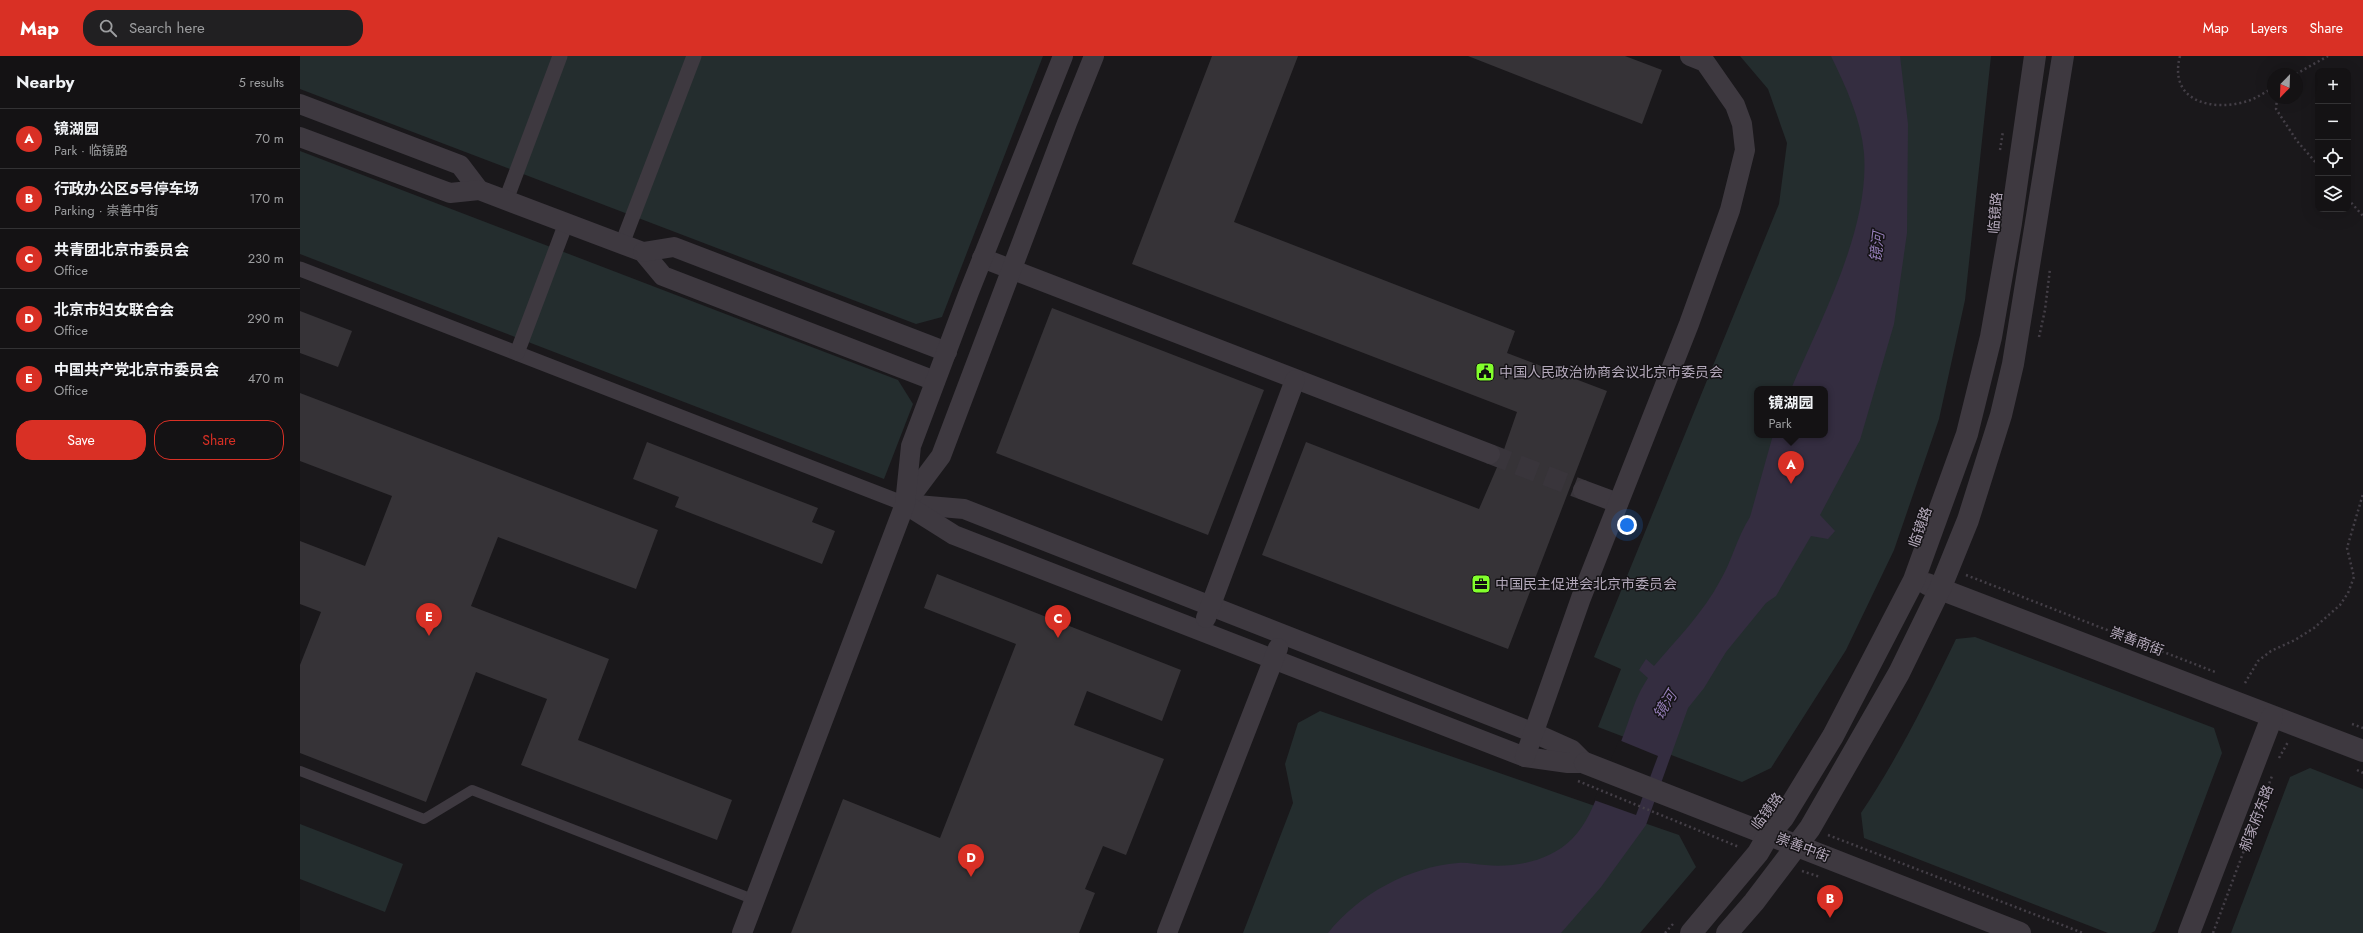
<!DOCTYPE html>
<meta charset="utf-8">
<style>
:root{--surface:#141214;--page:#212022;--text:#f1f3f6;--muted:#9d9ea0;--line:#333234;--accent:#d93025}
body{margin:0;font-family:Jost,"Noto Sans SC",sans-serif;background:var(--page);color:var(--text)}
.controls{position:absolute;right:12px;top:12px;display:grid;overflow:hidden;border-radius:8px;box-shadow:0 4px 16px #0002}
.controls button{width:36px;height:36px;display:grid;place-items:center;padding:0;border:0;border-bottom:1px solid var(--line);background:var(--surface);color:var(--text);font:20px sans-serif}
.compass{position:absolute;left:1967px;top:12px;width:36px;height:36px;border-radius:50%;background:var(--surface);box-shadow:0 4px 16px #0002;rotate:203deg}
.you{position:absolute;left:1327px;top:469px;width:14px;height:14px;margin:-10px;border:3px solid #fff;border-radius:50%;background:#1a73e8;box-shadow:0 0 0 6px #1a73e833}
.badge{display:grid;place-items:center;width:26px;height:26px;border-radius:50%;background:var(--accent);color:#fff;font-size:13px;font-weight:700}
.pin{position:absolute;translate:-50% -33px;filter:drop-shadow(0 1px 2px #0008)}
.pin::after{content:'';position:absolute;top:21px;width:14px;height:12px;background:inherit;clip-path:polygon(0 0,100% 0,50% 100%)}
.popup{position:absolute;left:1454px;top:330px;width:74px;height:52px;box-sizing:border-box;display:grid;place-content:center;border-radius:8px;background:var(--surface);filter:drop-shadow(0 1px 3px #0005);font-size:13px;white-space:nowrap;color:var(--muted)}
.popup b{font-size:15px;color:var(--text)}
.popup::after{content:'';position:absolute;left:50%;top:100%;margin-left:-8px;border:8px solid transparent;border-top-color:var(--surface)}
.list{margin:0;padding:0;list-style:none}
h2{display:flex;justify-content:space-between;align-items:center;height:52px;margin:0;padding:0 16px;font-size:17px}
h2 small{font-size:13px;font-weight:400;color:var(--muted)}
.list li{display:grid;grid-template-columns:26px 1fr auto;gap:12px;align-items:center;box-sizing:border-box;height:60px;padding:0 16px;border-top:1px solid var(--line)}
.list b{display:block;font-size:15px;white-space:nowrap}
.list p{margin:0;font-size:13px;white-space:nowrap;color:var(--muted)}
.list em{font-size:13px;font-style:normal;color:var(--muted)}
.actions{display:flex;gap:8px;padding:12px 16px}
.actions a{flex:1;padding:9px 0;border:1px solid var(--accent);border-radius:16px;text-align:center;font-size:14px;color:var(--accent)}
.actions .main{background:var(--accent);color:#fff}
.icon{flex:none;width:22px;height:22px;fill:none;stroke:currentColor;stroke-width:2;stroke-linecap:round;stroke-linejoin:round}
.map{position:relative;flex:none;width:2063px;height:877px;overflow:hidden}
header{display:flex;align-items:center;gap:24px;box-sizing:border-box;height:56px;padding:0 20px;background:var(--accent);color:#fff}
header strong{font-size:19px}
nav{display:flex;gap:22px;margin-inline-start:auto;font-size:14px}
.search{width:280px;height:36px;background:var(--page);display:flex;align-items:center;gap:10px;box-sizing:border-box;padding:0 14px;border-radius:16px;color:var(--muted);font-size:15px}
main{display:flex}
aside{flex:1;background:var(--surface)}
.map>svg:first-child{display:block}
.green{fill:#242d2e;fill-rule:evenodd}
.water{fill:#342d40}
.pier{fill:#1a181b}
.building{fill:#363337}
.lines{fill:none;stroke-linecap:round;stroke-linejoin:round}
.minor-tunnel{stroke:#39353b;stroke-width:20;stroke-dasharray:20 10;stroke-linecap:butt}
.path{stroke:#443f47;stroke-width:2.5;stroke-dasharray:2 3;stroke-linecap:butt}
.service{stroke:#3e3940;stroke-width:10}
.pedestrian{stroke:#3e3940;stroke-width:15}
.minor{stroke:#3e3940;stroke-width:20}
.tertiary{stroke:#3e3940;stroke-width:22}
.labels{text-anchor:middle;dominant-baseline:central;stroke-width:3;stroke-linejoin:round;paint-order:stroke}
.street-label{font-size:14px;fill:#b4a9bb;stroke:#151316}
.poi-label{font-size:14px;fill:#b4a9bb;stroke:#151316;text-anchor:start}
.water-label{font-size:15px;font-style:italic;fill:#957eb8;stroke:#151316}
</style>
<header>
<strong>Map</strong>
<div class="search"><svg class="icon" aria-label="search" viewBox="0 0 24 24"><circle cx="10" cy="10" r="6"/><path d="M15 15l6 6"/></svg>Search here</div>
<nav><a>Map</a><a>Layers</a><a>Share</a></nav>
</header>
<main>
<aside>
<h2>Nearby<small>5 results</small></h2>
<ul class="list">
<li><span class="badge">A</span><div><b>镜湖园</b><p>Park · 临镜路</p></div><em>70 m</em></li>
<li><span class="badge">B</span><div><b>行政办公区5号停车场</b><p>Parking · 崇善中街</p></div><em>170 m</em></li>
<li><span class="badge">C</span><div><b>共青团北京市委员会</b><p>Office</p></div><em>230 m</em></li>
<li><span class="badge">D</span><div><b>北京市妇女联合会</b><p>Office</p></div><em>290 m</em></li>
<li><span class="badge">E</span><div><b>中国共产党北京市委员会</b><p>Office</p></div><em>470 m</em></li>
</ul>
<div class="actions"><a class="main">Save</a><a>Share</a></div>
</aside>
<div class="map">
<svg width="2063" height="877" viewBox="0 0 2063 877">
<rect width="100%" height="100%" fill="#1a181b"/>
<g class="green">
<polygon points="0,0 743,0 642,261 616,268 0,33"/>
<path d="M1440,0H1691L1665,244L1639,363L1594,494L1546,594L1471,712L1442,726L1298,671L1321,613L1294,601L1479,148L1487,87L1468,33ZM1457,333H1525V379H1457Z"/>
<polygon points="0,95 598,324 613,348 584,423 0,198"/>
<path d="M1675,581L1914,672L1922,697L1855,875L1851,877H1808L1564,782L1561,757C1598,702 1627,643 1656,583Z"/>
<polygon points="1020,655 1379,779 1396,811 1340,877 943,877 993,747 985,708 998,667"/>
<polygon points="2010,712 2063,733 2063,877 1931,877 1990,721"/>
<polygon points="0,768 103,808 85,856 0,823"/>
</g>
<path class="water" d="M1531,0H1600L1608,68L1607,177L1594,268L1560,384L1520,459L1535,475L1528,483L1511,480L1476,540L1466,547L1426,596L1404,632L1388,652L1346,769L1301,831L1261,877H1028C1059,838 1109,811 1158,807C1167,806 1176,809 1185,809C1215,812 1250,805 1272,783C1286,769 1293,751 1300,733C1309,714 1318,694 1325,675C1333,654 1335,642 1348,622L1339,614L1346,603L1354,610C1377,583 1403,557 1420,525C1432,505 1437,481 1450,461L1473,379H1525V333H1491C1520,265 1570,173 1564,97C1561,63 1546,31 1531,0Z"/>
<polygon class="pier" points="1319,684 1358,700 1336,759 1294,744"/>
<g class="building">
<polygon points="912,0 998,0 934,166 1215,275 1207,297 1307,335 1208,593 962,499 1006,386 1179,453 1201,402 1217,356 832,208"/>
<polygon points="1168,0 1325,0 1362,14 1342,68"/>
<polygon points="752,252 964,334 908,479 696,397"/>
<polygon points="0,255 52,275 38,311 0,297"/>
<polygon points="0,337 358,474 336,533 198,481 171,550 309,603 278,684 432,744 417,784 221,709 247,643 176,616 126,746 0,697 0,609 21,556 0,548 0,485 65,510 92,440 0,405"/>
<polygon points="347,386 518,452 512,466 535,475 522,508 375,451 379,441 333,423"/>
<polygon points="637,518 881,614 862,665 787,635 774,669 864,703 826,799 803,790 785,833 795,837 779,877 491,877 543,743 640,782 716,588 624,552"/>
</g>
<g class="lines">
<polyline class="minor-tunnel" points="1190,398 1283,434"/>
<g class="path">
<path d="M1880,0C1868,46 1913,56 1948,45C1957,42 1965,36 1973,32"/>
<polyline points="1996,18 2028,0"/>
<polyline points="1977,42 1976,53 1997,85 2018,109"/>
<polyline points="1700,94 1703,75"/>
<polyline points="2048,143 2063,160"/>
<polyline points="1739,281 1745,254 1750,213"/>
<polyline points="1666,519 1915,616"/>
<polyline points="1945,627 1958,605 1971,595 1995,584 2014,572 2040,549 2048,537 2054,521 2047,492 2063,438"/>
<polyline points="2052,668 2063,672"/>
<polyline points="1979,702 1988,686"/>
<polyline points="2057,714 2063,717"/>
<polyline points="1278,725 1439,791"/>
<polyline points="1528,779 1783,877"/>
<polyline points="1502,815 1520,821"/>
<polyline points="1365,877 1373,868"/>
<polyline points="1913,877 1972,720"/>
</g>
<polyline class="service" points="0,715 124,763 172,734 455,844"/>
<g class="pedestrian">
<polyline points="206,144 260,0"/>
<polyline points="322,188 394,0"/>
<polyline points="0,213 605,448"/>
<polyline points="217,297 266,167"/>
</g>
<g class="minor">
<polyline points="0,48 160,109 179,134"/>
<polyline points="0,81 150,137 179,134 343,196 363,220 635,325"/>
<polyline points="343,196 374,191 647,296"/>
<polyline points="682,202 1190,398"/>
<polyline points="1283,434 1318,447"/>
<polyline points="605,448 664,453 1234,677 1272,694 1285,707"/>
<polyline points="605,448 641,400 767,67 794,0"/>
<polyline points="608,450 654,479 1225,701 1268,707 1285,707"/>
<polyline points="906,562 995,324"/>
<polyline points="1225,701 1281,542 1389,268 1430,154 1445,94 1442,68 1435,49 1405,6 1390,0"/>
<polyline points="442,877 605,448 611,390 669,236 763,0"/>
<polyline points="867,877 978,592"/>
</g>
<g class="tertiary">
<polyline points="1627,528 2063,695"/>
<polyline points="1285,707 1720,877"/>
<polyline points="1391,877 1458,797 1469,778 1483,762 1533,680 1614,524 1667,378 1691,281 1711,167 1735,0"/>
<polyline points="1427,877 1454,846 1510,772 1599,617 1640,533 1668,464 1701,359 1713,308 1763,0"/>
<polyline points="1889,877 1972,661"/>
</g>
</g>
<defs>
<g id="civic-square" transform="scale(1)"><rect x="-9" y="-9" width="18" height="18" rx="4" fill="#82ff2c" stroke="#151316"/><path d="M-.6-6.5H3V-4.5H.6V-3L4-1V1h2V6H-6V1h2V-1L-.6-3ZM-1.2 2.5V6h2.4V2.5Z" fill="#111"/></g>
<g id="office-square" transform="scale(1)"><rect x="-9" y="-9" width="18" height="18" rx="4" fill="#82ff2c" stroke="#151316"/><path d="M-6-3h4V-5.5h4V-3h4V5H-6ZM-1-4.5V-3h2v-1.5ZM-6 0V1H6V0Z" fill="#111"/></g>
</defs>
<g fill-rule="evenodd">
<use href="#civic-square" x="1185" y="316"/>
<use href="#office-square" x="1181" y="528"/>
</g>
<g class="labels">
<g class="street-label">
<text transform="translate(1695 157) rotate(-85)">临镜路</text>
<text transform="translate(1620 471) rotate(-70)">临镜路</text>
<text transform="translate(1837 585) rotate(21)">崇善南街</text>
<text transform="translate(1467 755) rotate(-53)">临镜路</text>
<text transform="translate(1956 762) rotate(-69)">郝家府东路</text>
<text transform="translate(1503 791) rotate(21)">崇善中街</text>
</g>
<g class="poi-label">
<text x="1199" y="316">中国人民政治协商会议北京市委员会</text>
<text x="1195" y="528">中国民主促进会北京市委员会</text>
</g>
<g class="water-label">
<text transform="translate(1577 191) rotate(-83)">镜河</text>
<text transform="translate(1365 649) rotate(-58)">镜河</text>
</g>
</g>
</svg>
<div class="controls">
<button>+</button>
<button>−</button>
<button><svg class="icon" aria-label="locate" viewBox="0 0 24 24"><circle cx="12" cy="12" r="6"/><path d="M12 2v4M12 18v4M2 12h4M18 12h4"/></svg></button>
<button><svg class="icon" aria-label="layers" viewBox="0 0 24 24"><path d="M12 4l9 5-9 5-9-5zM3 14l9 5 9-5"/></svg></button>
</div>
<svg class="compass" viewBox="-18 -18 36 36"><path d="M0-13l5 13h-10z" fill="#e53935"/><path d="M0 13l5-13h-10z" fill="#9d9ea0"/></svg>
<div class="you"></div>
<div class="pin badge" style="left:1491px;top:428px">A</div>
<div class="popup"><b>镜湖园</b>Park</div>
<div class="pin badge" style="left:1530px;top:862px">B</div>
<div class="pin badge" style="left:758px;top:582px">C</div>
<div class="pin badge" style="left:671px;top:821px">D</div>
<div class="pin badge" style="left:129px;top:580px">E</div>
</div>
</main>
